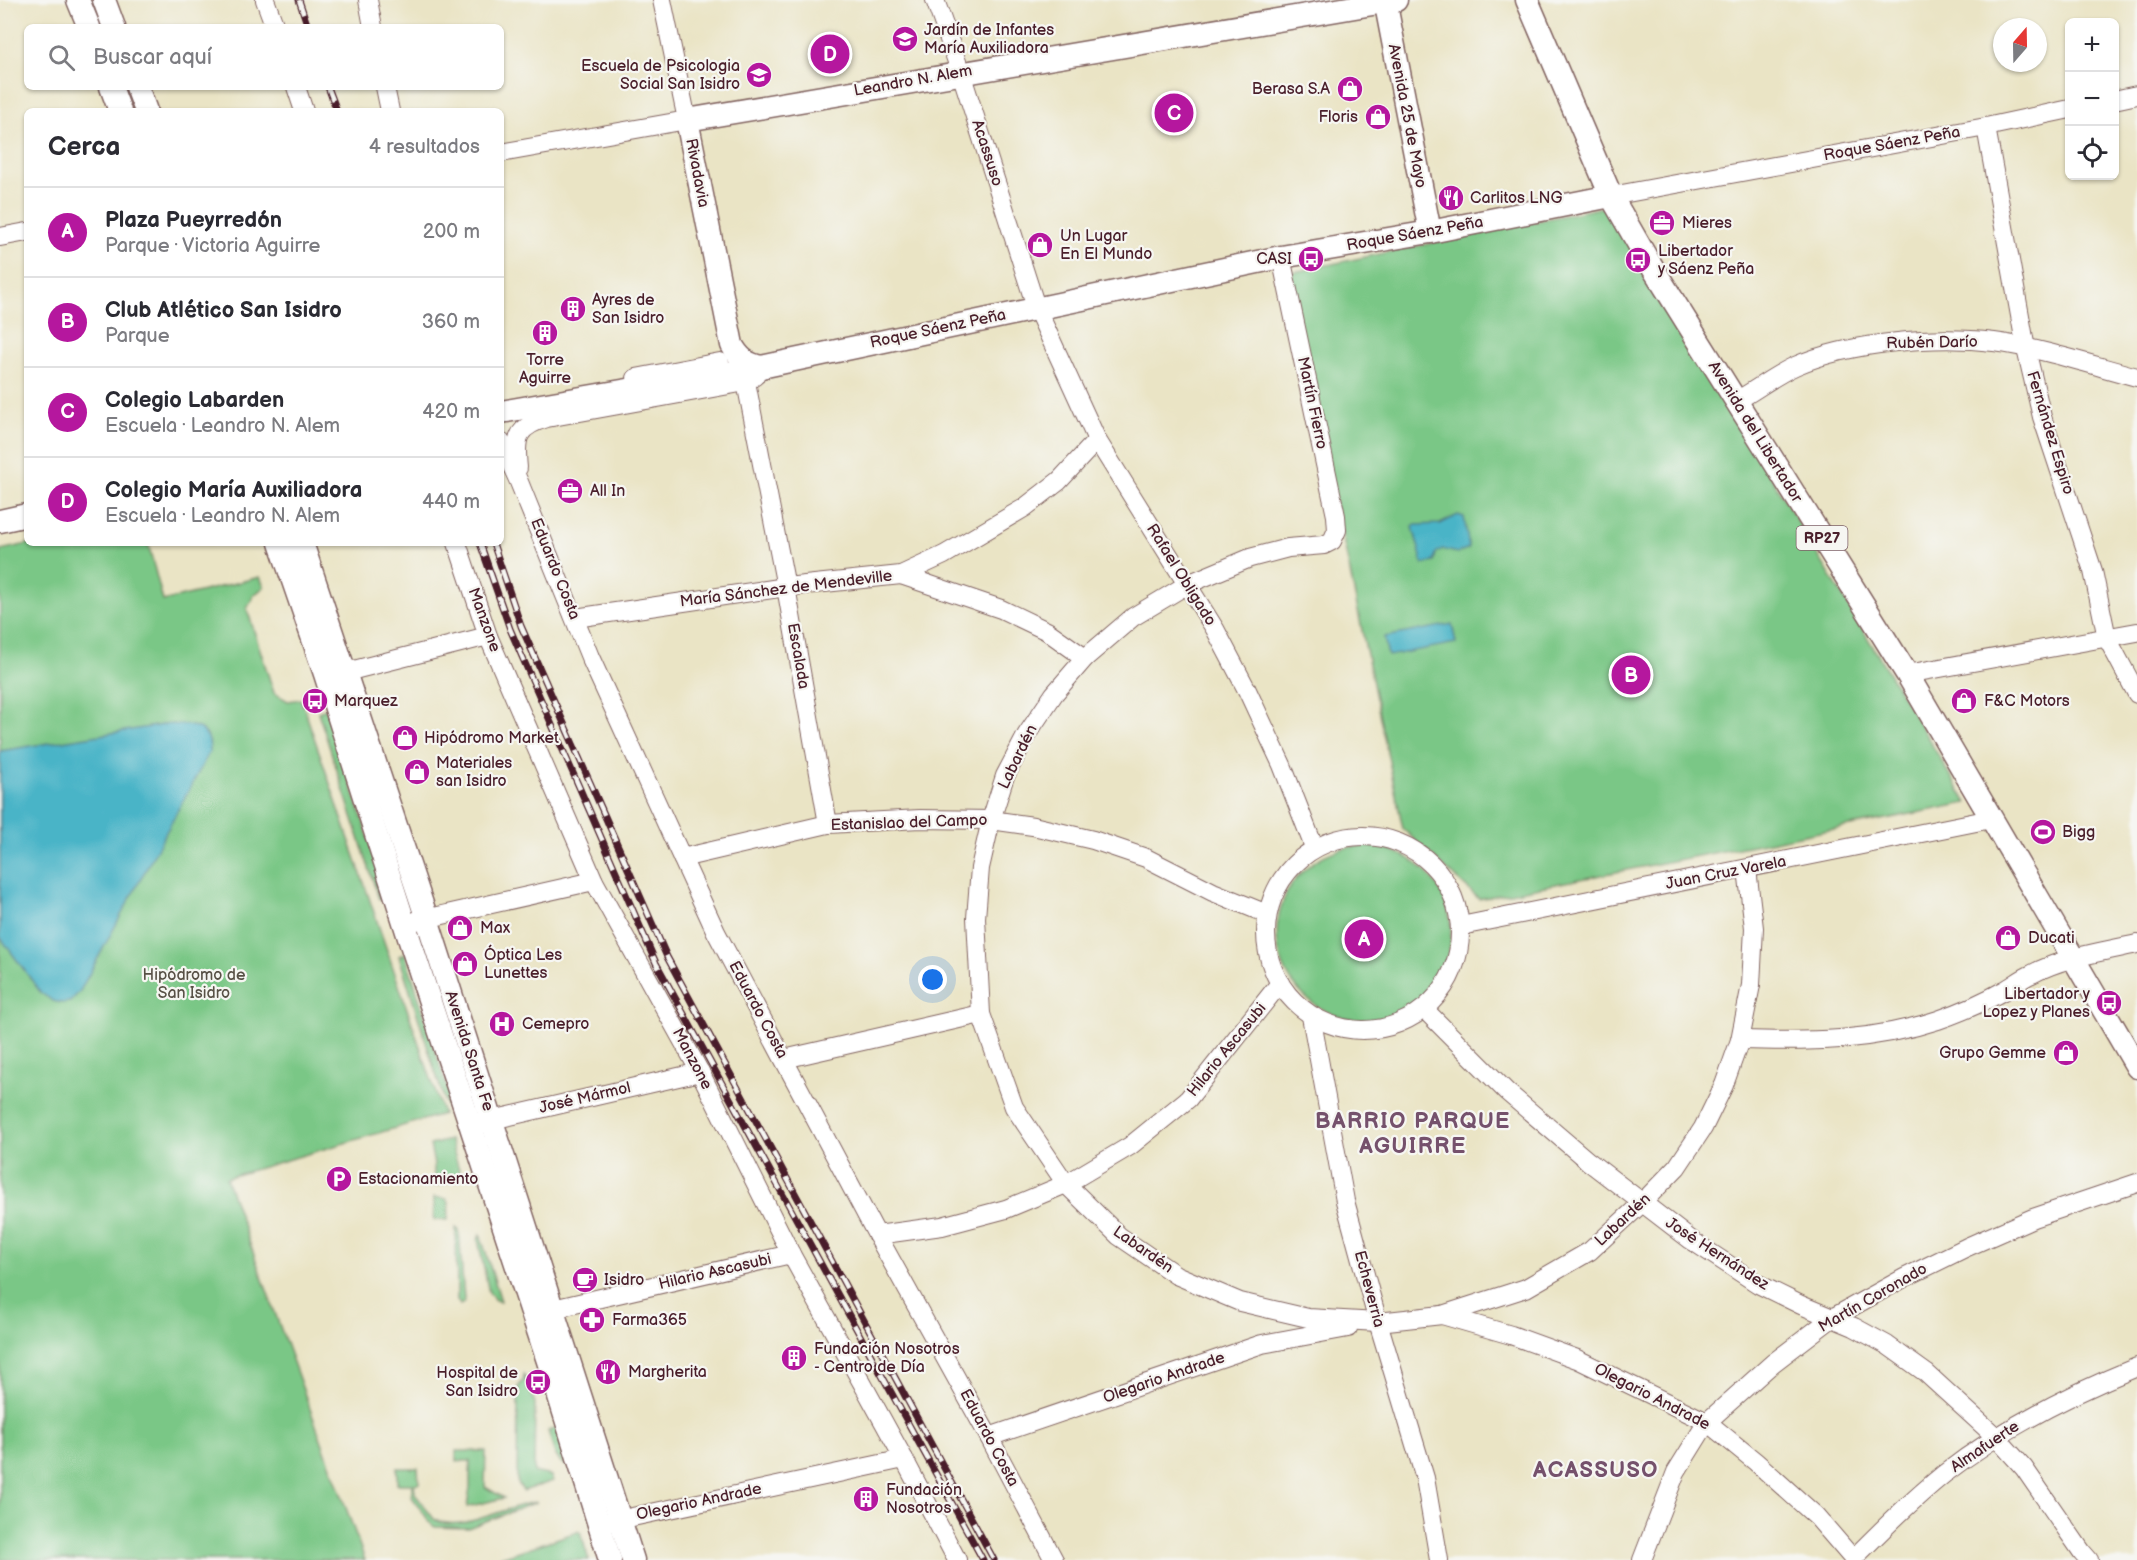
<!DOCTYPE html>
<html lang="es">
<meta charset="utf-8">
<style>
:root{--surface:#fff;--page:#f7f7f7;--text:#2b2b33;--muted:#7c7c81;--line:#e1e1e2;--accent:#b5179e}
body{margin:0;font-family:"Balsamiq Sans",sans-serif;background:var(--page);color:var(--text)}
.controls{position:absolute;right:18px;top:18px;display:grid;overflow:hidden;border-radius:9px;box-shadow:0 2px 4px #0004}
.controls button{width:54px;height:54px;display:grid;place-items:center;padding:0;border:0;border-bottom:2px solid var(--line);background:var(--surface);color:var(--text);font:30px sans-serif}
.compass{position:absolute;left:1993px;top:18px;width:54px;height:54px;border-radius:50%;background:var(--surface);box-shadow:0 2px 4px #0004;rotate:20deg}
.you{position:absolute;left:933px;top:980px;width:21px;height:21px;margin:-15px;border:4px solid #fff;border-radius:50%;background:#1a73e8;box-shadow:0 0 0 9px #1a73e833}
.badge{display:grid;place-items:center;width:39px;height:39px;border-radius:50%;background:var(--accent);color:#fff;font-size:20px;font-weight:700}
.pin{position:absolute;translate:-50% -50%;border:3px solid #fff;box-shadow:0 2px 6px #0006}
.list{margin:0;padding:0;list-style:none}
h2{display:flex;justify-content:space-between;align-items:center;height:78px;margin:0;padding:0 24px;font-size:26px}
h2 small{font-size:20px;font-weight:400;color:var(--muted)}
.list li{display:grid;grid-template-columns:39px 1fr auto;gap:18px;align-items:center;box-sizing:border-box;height:90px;padding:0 24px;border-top:2px solid var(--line)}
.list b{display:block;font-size:22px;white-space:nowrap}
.list p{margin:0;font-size:20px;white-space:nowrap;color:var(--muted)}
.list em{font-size:20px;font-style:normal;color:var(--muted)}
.icon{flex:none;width:33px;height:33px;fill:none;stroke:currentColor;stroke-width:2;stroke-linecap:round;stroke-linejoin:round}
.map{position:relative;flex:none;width:2137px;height:1560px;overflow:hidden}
.search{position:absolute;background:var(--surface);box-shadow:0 2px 4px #0004;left:24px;top:24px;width:480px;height:66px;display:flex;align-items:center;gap:15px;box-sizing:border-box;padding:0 21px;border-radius:9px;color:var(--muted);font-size:22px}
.panel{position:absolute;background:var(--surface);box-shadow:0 2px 4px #0004;left:24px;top:108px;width:480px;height:438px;border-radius:9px}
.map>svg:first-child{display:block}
.green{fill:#7ac786;stroke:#627358;stroke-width:1.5}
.water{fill:#4ab4c7;stroke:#4a6a79;stroke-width:1.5}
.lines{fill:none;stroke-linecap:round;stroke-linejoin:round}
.minor-casing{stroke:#826461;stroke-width:20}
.major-casing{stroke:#826461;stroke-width:25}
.minor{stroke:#fff;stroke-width:18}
.major{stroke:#fff;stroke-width:22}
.rail-casing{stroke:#4a1f2b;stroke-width:7}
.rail{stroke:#f6f6f2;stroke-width:4.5;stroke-dasharray:14;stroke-linecap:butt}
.labels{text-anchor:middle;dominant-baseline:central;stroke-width:4.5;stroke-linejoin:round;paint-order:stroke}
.shield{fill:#f6f6f2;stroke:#7e6067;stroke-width:1.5}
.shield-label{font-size:15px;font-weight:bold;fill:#4a1f2b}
.poi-label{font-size:16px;fill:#4a1f2b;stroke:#f6f6f2;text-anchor:start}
.street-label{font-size:16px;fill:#4a1f2b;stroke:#f6f6f2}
.park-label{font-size:16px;fill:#585146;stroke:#f6f6f2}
.district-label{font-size:22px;font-weight:bold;letter-spacing:1.5px;fill:#75516c;stroke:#f6f6f2}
</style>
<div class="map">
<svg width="2137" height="1560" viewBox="0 0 2137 1560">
<rect width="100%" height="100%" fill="#f6f6f2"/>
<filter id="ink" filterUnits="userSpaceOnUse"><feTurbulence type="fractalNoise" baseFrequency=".0167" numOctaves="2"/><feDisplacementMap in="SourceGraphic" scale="12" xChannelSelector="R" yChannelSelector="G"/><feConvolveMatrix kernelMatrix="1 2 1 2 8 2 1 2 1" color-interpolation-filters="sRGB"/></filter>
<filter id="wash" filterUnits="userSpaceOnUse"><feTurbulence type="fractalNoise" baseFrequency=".008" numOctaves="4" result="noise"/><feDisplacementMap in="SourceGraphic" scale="24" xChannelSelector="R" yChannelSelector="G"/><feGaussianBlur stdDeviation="1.35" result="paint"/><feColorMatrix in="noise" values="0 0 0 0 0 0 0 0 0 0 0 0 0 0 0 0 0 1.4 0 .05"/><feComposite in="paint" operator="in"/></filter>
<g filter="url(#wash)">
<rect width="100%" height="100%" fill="#eae4c5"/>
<g class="green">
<polygon points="1608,206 1967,803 1479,899 1403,829 1345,548 1284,274"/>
<polygon points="32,543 148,543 163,601 260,577 264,587 254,595 247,609 274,693 288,701 301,699 443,1114 226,1178 365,1560 0,1560 0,550"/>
<polygon points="326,709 388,896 379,899 318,712"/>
<circle cx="1364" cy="933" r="87"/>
<polygon points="405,953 452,1104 446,1106 399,956"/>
<polygon points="450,1140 462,1179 434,1186 434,1165 430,1145"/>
<polygon points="434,1197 447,1199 449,1203 448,1220 434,1220"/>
<polygon points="456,1228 459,1230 464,1299 464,1302 460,1305 457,1300"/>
<polygon points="480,1234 501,1301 495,1300 489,1293 478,1240"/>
<polygon points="524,1375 535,1403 534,1472 551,1476 553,1481 523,1491 517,1481 518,1387 523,1381"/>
<path d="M557,1428L569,1466C554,1464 552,1443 548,1431Z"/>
<polygon points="456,1451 486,1451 485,1487 504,1498 467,1507 470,1487 470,1461 456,1461"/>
<path d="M397,1468H418L419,1483L414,1484L415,1494L434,1519C460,1535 511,1503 537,1502L468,1528L435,1527L431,1524L412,1497V1484H397Z"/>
<polygon points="580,1531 589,1560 492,1560"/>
</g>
<g class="water">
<polygon points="1458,515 1464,517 1469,548 1457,553 1442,549 1436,553 1434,562 1423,564 1413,527 1415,525 1440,524"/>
<polygon points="1452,624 1456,643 1388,656 1384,637"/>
<path d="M168,724C189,725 211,723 210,751L80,991L70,1002L61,1003L53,1001L41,993L0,937V751Z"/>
</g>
</g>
<g filter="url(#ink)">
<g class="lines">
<g class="minor-casing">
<g id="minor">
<polyline points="265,0 275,27"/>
<polyline points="368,0 373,27"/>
<polyline points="935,0 961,73 1036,307 1097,440 1215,629 1247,690 1282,765 1314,847"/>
<polyline points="296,87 304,111"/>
<polyline points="385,87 390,111"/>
<polyline points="2114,100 2137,95"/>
<polyline points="1986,127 2026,349 2042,417 2093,571 2107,638 2137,694"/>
<polyline points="501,153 687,120 662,0"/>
<polyline points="1611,196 1986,127 2070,109"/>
<polyline points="0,237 27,232"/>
<polyline points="1281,257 1336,516 1337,530 1332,541 1324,545 1288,548 1250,558 1188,584 1133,617 1085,658 1054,694 1027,734 1005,776 991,820 980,868 976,918 981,1014 1014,1107 1066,1184 1119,1236 1176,1275 1240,1302 1308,1318 1378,1322 1442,1315 1526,1288 1590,1251 1642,1203 1677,1167 1703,1128 1724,1085 1740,1040 1751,985 1754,928 1747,869"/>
<polyline points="636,378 720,362"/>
<polyline points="746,382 786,587 828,824"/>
<path d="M1736,401C1756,390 1775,375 1795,366C1850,342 1936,335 1994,342C2040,348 2092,365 2137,377"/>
<polyline points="501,442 519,482 590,657 716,932 877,1235 989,1437 1054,1560"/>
<path d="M518,468C515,438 516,427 547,418L746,382L755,376"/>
<polyline points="457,543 488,636 594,881 700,1072 791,1254 904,1459 957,1560"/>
<polyline points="901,575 1001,609 1047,631 1085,658"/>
<polyline points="575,618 786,587 901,575 944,555 1024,508 1059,481 1097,440"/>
<polyline points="346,672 488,636"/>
<polyline points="1907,674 2137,632"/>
<circle cx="1363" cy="933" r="97"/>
<polyline points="682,858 828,824 920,819 991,820 1033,826 1093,840 1146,858 1213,892 1267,914"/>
<polyline points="416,921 594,881"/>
<polyline points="1461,926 1991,819"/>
<polyline points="1424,1009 1507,1092 1588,1161 1691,1240 1758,1284 1801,1305 1854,1327 1887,1345 1926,1373 1996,1437 2024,1468 2082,1552 2089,1560"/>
<polyline points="1311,1016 1345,1201 1378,1322 1425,1478 1439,1560"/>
<path d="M1740,1040C1809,1042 1871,1042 1938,1020C1961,1012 1984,1002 2005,990C2014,985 2022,978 2032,974C2064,957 2102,952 2137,944"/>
<polyline points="784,1059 981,1014"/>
<polyline points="479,1123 700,1072"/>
<polyline points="877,1235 942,1226 1006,1209 1066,1184 1130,1146 1188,1099 1280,983"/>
<polyline points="540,1312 791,1254"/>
<polyline points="1442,1315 1511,1335 1577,1359 1707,1422 1756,1462 1817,1517 1854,1560"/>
<polyline points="989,1437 1262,1344 1348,1328"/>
<polyline points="609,1522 904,1459"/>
<path d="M1853,1559C1883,1529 1912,1500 1944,1474C2003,1428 2068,1395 2137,1367"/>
<polyline points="1642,1560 1676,1472 1707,1422 1773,1363 1832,1318 1904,1278 1967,1247 2033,1218 2137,1183"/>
</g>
</g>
<g class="major-casing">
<g id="major">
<polyline points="78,0 89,27"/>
<polyline points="104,0 114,27"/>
<polyline points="1385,0 1430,232"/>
<polyline points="1527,0 1611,196 1646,257 1907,674 2137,1067"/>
<polyline points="111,87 120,111"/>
<polyline points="137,87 146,111"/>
<path d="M761,367C747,364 739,358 732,345L687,120L1396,0"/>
<polyline points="501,412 761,367 1281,257 1430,232 1611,196"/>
<polyline points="0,521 27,515"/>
<polyline points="280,543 325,674 410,941 548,1361 610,1560"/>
<polyline points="302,543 427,919 633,1560"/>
</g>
</g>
<use href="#minor" class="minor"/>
<use href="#major" class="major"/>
<g class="rail-casing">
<g id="rail">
<polyline points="299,0 308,27"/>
<polyline points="328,87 337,111"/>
<polyline points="480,543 510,629 656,963 983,1560"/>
<polyline points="493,543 521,626 667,957 994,1560"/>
</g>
</g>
<use href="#rail" class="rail"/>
</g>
</g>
<defs>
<g id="school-disc" transform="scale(1.35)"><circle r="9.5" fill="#b5179e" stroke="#f6f6f2"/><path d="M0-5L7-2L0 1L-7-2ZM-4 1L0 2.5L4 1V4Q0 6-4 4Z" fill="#fff"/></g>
<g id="shop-disc" transform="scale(1.35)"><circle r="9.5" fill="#b5179e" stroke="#f6f6f2"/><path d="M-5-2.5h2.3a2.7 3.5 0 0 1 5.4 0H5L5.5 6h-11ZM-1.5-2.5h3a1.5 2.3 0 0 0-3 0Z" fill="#fff"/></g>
<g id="restaurant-disc" transform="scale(1.35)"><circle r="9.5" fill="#b5179e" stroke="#f6f6f2"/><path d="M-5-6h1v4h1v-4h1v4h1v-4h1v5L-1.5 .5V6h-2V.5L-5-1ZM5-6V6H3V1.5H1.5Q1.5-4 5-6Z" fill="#fff"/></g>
<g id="office-disc" transform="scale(1.35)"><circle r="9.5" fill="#b5179e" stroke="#f6f6f2"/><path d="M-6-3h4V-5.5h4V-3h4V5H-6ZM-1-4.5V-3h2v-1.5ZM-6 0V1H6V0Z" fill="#fff"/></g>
<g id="bus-disc" transform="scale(1.35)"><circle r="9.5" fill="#b5179e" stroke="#f6f6f2"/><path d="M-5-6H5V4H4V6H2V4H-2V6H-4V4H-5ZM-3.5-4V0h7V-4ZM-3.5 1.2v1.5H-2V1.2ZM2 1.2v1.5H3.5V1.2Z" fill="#fff"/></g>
<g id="building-disc" transform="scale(1.35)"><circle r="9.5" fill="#b5179e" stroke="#f6f6f2"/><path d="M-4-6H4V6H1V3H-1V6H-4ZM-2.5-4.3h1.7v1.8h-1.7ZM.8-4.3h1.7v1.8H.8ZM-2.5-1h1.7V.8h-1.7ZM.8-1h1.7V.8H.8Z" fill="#fff"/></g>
<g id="stadium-disc" transform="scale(1.35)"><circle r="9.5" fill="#b5179e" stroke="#f6f6f2"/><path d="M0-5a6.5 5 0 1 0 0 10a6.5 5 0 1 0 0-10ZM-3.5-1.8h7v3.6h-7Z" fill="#fff"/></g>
<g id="hospital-disc" transform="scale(1.35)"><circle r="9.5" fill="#b5179e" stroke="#f6f6f2"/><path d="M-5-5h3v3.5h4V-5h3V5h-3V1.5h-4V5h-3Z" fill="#fff"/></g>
<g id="parking-disc" transform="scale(1.35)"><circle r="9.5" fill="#b5179e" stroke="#f6f6f2"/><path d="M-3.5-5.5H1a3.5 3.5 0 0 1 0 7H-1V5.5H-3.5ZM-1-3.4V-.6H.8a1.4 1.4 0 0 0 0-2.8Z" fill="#fff"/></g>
<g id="cafe-disc" transform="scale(1.35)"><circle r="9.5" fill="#b5179e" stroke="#f6f6f2"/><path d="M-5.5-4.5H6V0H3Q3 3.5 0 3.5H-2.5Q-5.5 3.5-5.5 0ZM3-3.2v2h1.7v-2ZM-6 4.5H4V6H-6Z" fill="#fff"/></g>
<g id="pharmacy-disc" transform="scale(1.35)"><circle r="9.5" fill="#b5179e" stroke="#f6f6f2"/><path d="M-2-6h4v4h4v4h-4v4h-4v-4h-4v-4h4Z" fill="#fff"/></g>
</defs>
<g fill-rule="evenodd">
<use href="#school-disc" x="905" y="39"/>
<use href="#school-disc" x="759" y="75"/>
<use href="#shop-disc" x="1350" y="89"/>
<use href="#shop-disc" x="1378" y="117"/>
<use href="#restaurant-disc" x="1451" y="198"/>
<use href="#office-disc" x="1662" y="223"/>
<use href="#shop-disc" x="1040" y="245"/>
<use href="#bus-disc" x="1311" y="259"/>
<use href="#bus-disc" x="1638" y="260"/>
<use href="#building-disc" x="573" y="309"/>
<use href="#building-disc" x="545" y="333"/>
<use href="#office-disc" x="570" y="491"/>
<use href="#bus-disc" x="315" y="701"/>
<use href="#shop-disc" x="1964" y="701"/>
<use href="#shop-disc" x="405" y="738"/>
<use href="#shop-disc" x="417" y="772"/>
<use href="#stadium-disc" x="2043" y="832"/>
<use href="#shop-disc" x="460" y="928"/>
<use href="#shop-disc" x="2008" y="938"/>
<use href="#shop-disc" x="465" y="964"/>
<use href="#bus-disc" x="2109" y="1003"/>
<use href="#hospital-disc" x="502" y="1024"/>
<use href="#shop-disc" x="2066" y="1053"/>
<use href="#parking-disc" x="339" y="1179"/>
<use href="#cafe-disc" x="585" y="1280"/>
<use href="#pharmacy-disc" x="592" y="1320"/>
<use href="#building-disc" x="794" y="1358"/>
<use href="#restaurant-disc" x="608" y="1372"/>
<use href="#bus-disc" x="538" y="1382"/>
<use href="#building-disc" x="866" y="1499"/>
</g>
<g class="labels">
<rect class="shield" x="1796.5" y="526" width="51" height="24" rx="4.5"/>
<g class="shield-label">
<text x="1822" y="538">RP27</text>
</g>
<g class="poi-label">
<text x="924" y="30">Jardín de Infantes<tspan x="924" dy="18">María Auxiliadora</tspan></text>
<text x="740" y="66" text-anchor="end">Escuela de Psicologia<tspan x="740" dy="18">Social San Isidro</tspan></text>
<text x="1330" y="89" text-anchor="end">Berasa S.A</text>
<text x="1358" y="117" text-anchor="end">Floris</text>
<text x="1470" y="198">Carlitos LNG</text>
<text x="1682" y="223">Mieres</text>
<text x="1060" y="236">Un Lugar<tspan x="1060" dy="18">En El Mundo</tspan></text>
<text x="1658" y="251">Libertador<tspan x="1658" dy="18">y Sáenz Peña</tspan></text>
<text x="1292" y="259" text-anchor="end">CASI</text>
<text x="592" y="300">Ayres de<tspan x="592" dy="18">San Isidro</tspan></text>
<text x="545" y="360" text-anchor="middle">Torre<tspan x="545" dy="18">Aguirre</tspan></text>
<text x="590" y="491">All In</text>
<text x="334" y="701">Marquez</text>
<text x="1984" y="701">F&amp;C Motors</text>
<text x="424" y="738">Hipódromo Market</text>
<text x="436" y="763">Materiales<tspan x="436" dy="18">san Isidro</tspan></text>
<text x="2062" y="832">Bigg</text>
<text x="480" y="928">Max</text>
<text x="2028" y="938">Ducati</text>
<text x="484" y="955">Óptica Les<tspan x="484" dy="18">Lunettes</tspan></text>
<text x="2090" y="994" text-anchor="end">Libertador y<tspan x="2090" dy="18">Lopez y Planes</tspan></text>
<text x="522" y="1024">Cemepro</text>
<text x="2046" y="1053" text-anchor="end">Grupo Gemme</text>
<text x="358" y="1179">Estacionamiento</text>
<text x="604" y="1280">Isidro</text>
<text x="612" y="1320">Farma365</text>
<text x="814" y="1349">Fundación Nosotros<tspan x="814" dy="18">- Centro de Día</tspan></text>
<text x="628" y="1372">Margherita</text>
<text x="518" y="1373" text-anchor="end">Hospital de<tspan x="518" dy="18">San Isidro</tspan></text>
<text x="886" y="1490">Fundación<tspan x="886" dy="18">Nosotros</tspan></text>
</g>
<g class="street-label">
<text transform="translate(913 81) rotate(-10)">Leandro N. Alem</text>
<text transform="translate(1407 116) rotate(79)">Avenida 25 de Mayo</text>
<text transform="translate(1892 144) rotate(-10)">Roque Sáenz Peña</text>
<text transform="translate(987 153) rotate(72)">Acassuso</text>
<text transform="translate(697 173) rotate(79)">Rivadavia</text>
<text transform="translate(1415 234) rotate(-10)">Roque Sáenz Peña</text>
<text transform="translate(938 329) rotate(-12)">Roque Sáenz Peña</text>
<text transform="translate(1932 343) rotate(-1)">Rubén Darío</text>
<text transform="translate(1312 403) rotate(78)">Martín Fierro</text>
<text transform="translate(1755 432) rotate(58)">Avenida del Libertador</text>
<text transform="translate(2050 433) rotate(73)">Fernández Espiro</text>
<text transform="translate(555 569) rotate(68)">Eduardo Costa</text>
<text transform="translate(1181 575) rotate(58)">Rafael Obligado</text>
<text transform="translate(786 589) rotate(-7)">María Sánchez de Mendeville</text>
<text transform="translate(484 620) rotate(70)">Manzone</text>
<text transform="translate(798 656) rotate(80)">Escalada</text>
<text transform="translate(1018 757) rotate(-64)">Labardén</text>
<text transform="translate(909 823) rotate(-2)">Estanislao del Campo</text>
<text transform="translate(1726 873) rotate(-11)">Juan Cruz Varela</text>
<text transform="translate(758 1010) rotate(62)">Eduardo Costa</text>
<text transform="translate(1227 1050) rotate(-51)">Hilario Ascasubi</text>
<text transform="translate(469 1051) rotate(72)">Avenida Santa Fe</text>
<text transform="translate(692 1059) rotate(62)">Manzone</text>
<text transform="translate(585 1098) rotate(-13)">José Mármol</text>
<text transform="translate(1623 1220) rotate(-43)">Labardén</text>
<text transform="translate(1143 1250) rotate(35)">Labardén</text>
<text transform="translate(1717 1254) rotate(33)">José Hernández</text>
<text transform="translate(715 1272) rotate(-13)">Hilario Ascasubi</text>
<text transform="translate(1369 1289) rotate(75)">Echeverria</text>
<text transform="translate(1873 1298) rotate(-30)">Martín Coronado</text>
<text transform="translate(1164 1378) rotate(-19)">Olegario Andrade</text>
<text transform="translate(1652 1397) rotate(27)">Olegario Andrade</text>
<text transform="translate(989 1438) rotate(62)">Eduardo Costa</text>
<text transform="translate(1985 1447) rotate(-34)">Almafuerte</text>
<text transform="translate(699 1502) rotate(-12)">Olegario Andrade</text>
</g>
<g class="park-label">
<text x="194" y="975">Hipódromo de<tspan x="194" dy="18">San Isidro</tspan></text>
</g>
<g class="district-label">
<text x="1413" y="1121">BARRIO PARQUE<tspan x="1413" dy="25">AGUIRRE</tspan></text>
<text x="1596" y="1470">ACASSUSO</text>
</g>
</g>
</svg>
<div class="controls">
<button>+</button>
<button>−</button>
<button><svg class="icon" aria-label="locate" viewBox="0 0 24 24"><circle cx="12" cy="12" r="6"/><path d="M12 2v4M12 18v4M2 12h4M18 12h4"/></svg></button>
</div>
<svg class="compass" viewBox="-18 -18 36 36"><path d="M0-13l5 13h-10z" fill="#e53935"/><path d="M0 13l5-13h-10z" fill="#7c7c81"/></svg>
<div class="you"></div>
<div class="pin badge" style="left:1364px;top:939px">A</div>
<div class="pin badge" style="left:1631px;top:675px">B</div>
<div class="pin badge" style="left:1174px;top:113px">C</div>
<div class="pin badge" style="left:830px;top:54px">D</div>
<div class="search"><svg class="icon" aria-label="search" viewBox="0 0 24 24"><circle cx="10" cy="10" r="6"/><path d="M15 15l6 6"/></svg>Buscar aquí</div>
<section class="panel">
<h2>Cerca<small>4 resultados</small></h2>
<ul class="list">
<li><span class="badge">A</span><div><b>Plaza Pueyrredón</b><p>Parque · Victoria Aguirre</p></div><em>200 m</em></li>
<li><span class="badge">B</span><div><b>Club Atlético San Isidro</b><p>Parque</p></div><em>360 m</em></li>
<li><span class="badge">C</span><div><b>Colegio Labarden</b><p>Escuela · Leandro N. Alem</p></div><em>420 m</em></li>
<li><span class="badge">D</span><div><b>Colegio María Auxiliadora</b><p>Escuela · Leandro N. Alem</p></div><em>440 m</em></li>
</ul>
</section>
</div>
